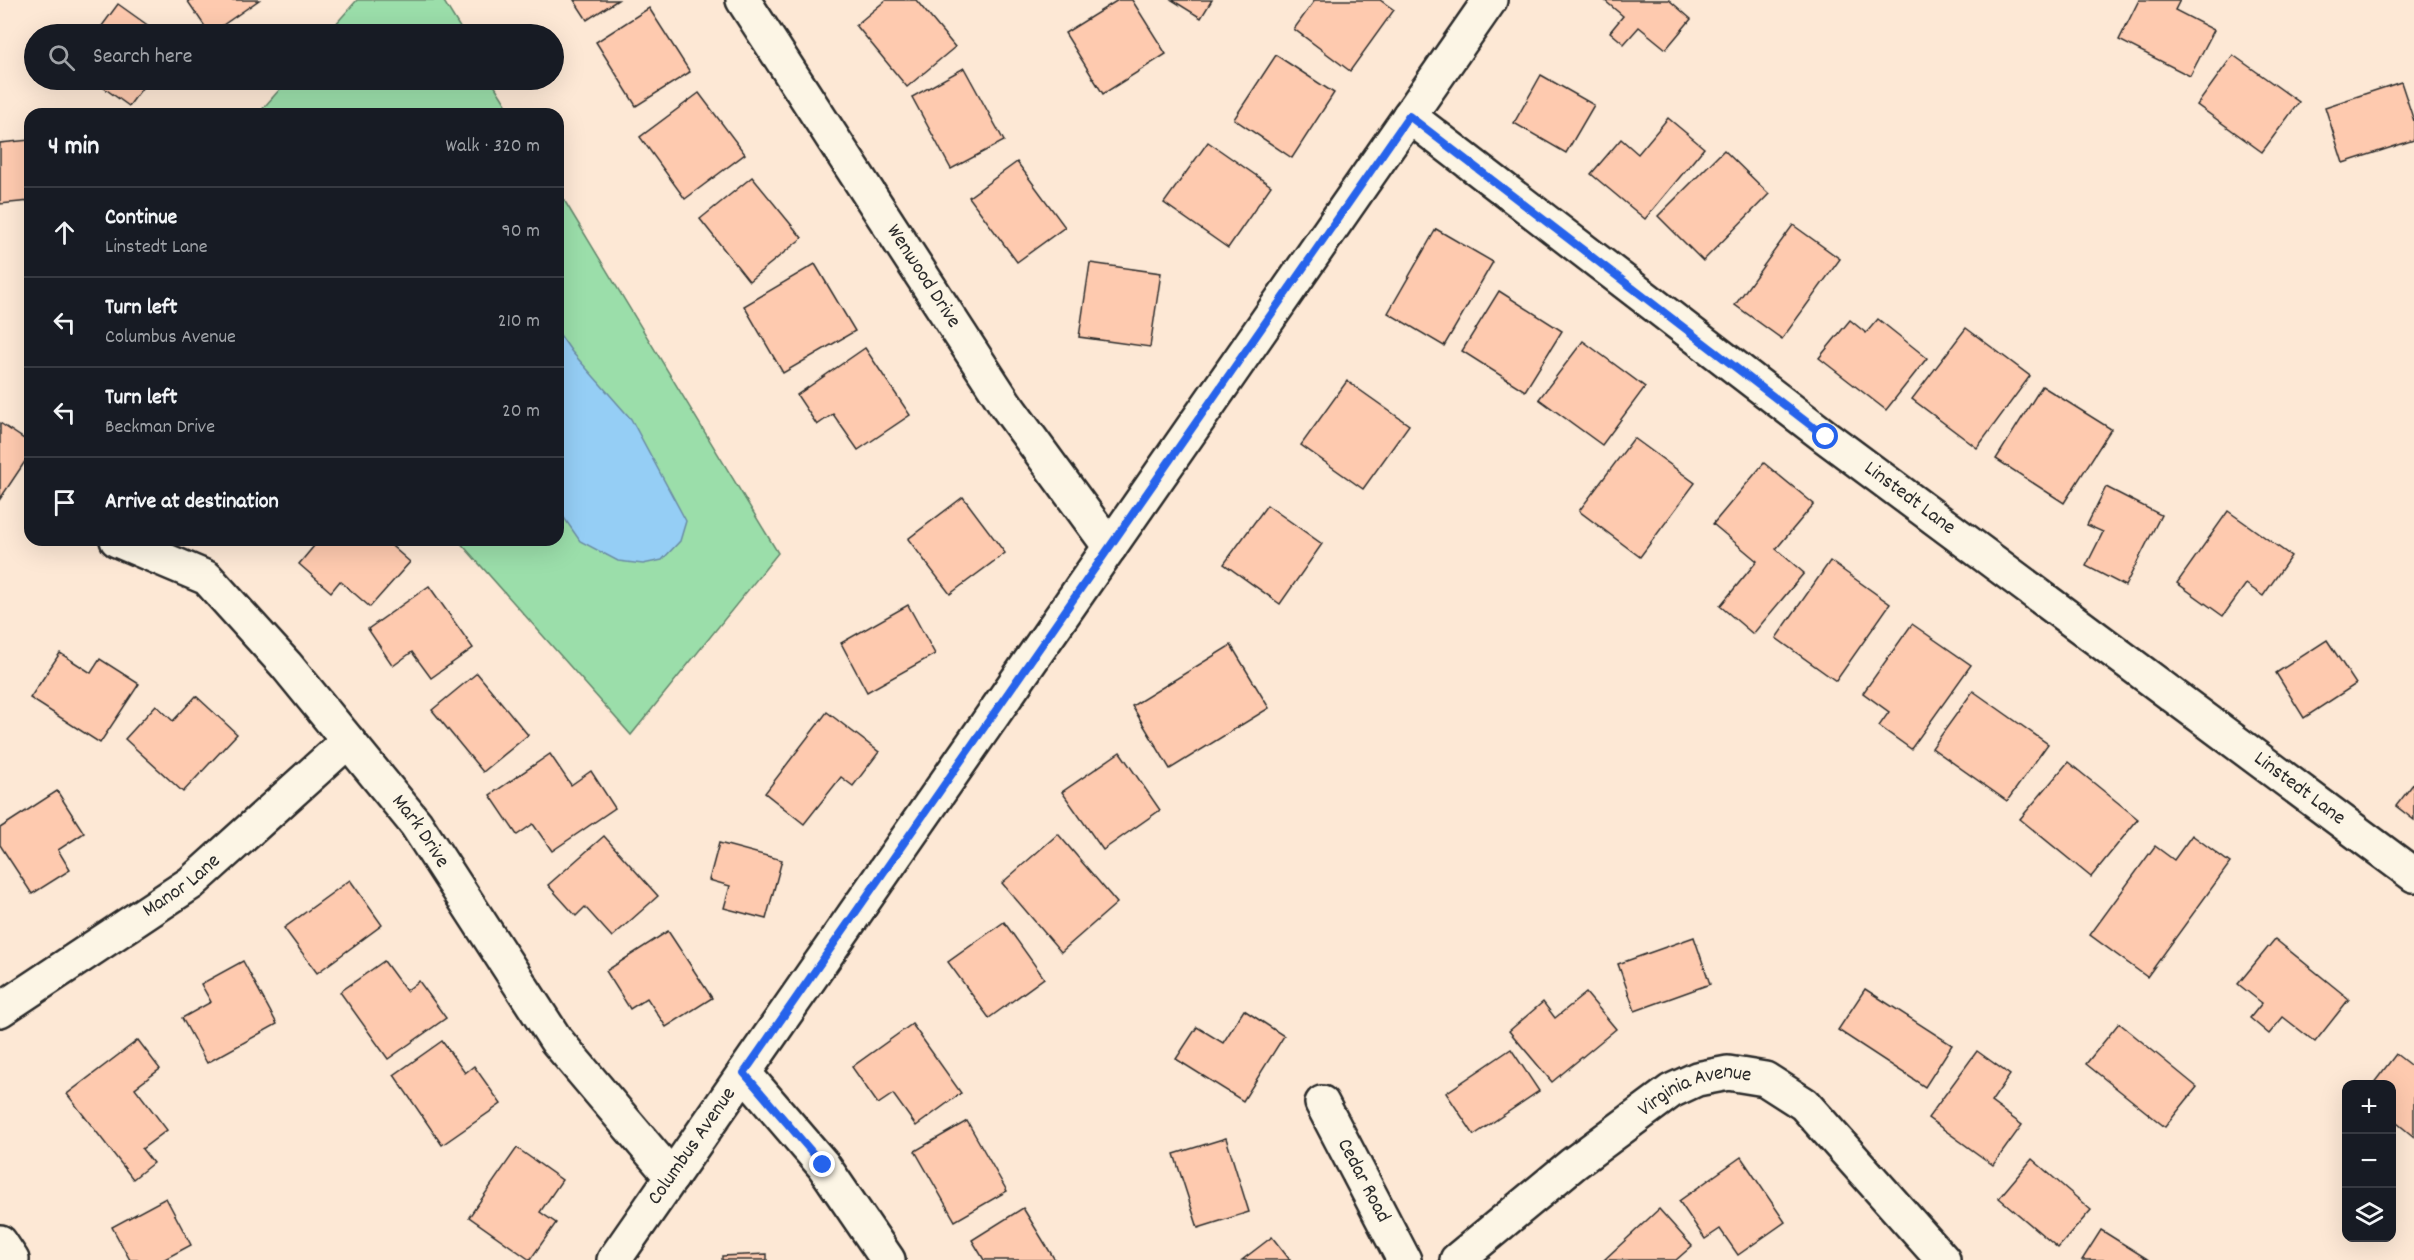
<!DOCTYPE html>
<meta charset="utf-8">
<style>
:root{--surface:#171b24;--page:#242831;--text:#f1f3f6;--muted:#9ea1a6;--line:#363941}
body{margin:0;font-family:Dekko,sans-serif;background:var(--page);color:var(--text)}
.controls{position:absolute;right:18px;bottom:18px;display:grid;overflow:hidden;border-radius:12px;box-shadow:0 6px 24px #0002}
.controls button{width:54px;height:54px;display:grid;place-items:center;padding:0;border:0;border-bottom:2px solid var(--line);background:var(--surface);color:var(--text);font:30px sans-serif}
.stop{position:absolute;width:18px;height:18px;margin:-14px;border:4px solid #2563eb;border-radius:50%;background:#fff}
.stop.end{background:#2563eb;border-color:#fff;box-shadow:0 2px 6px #0008}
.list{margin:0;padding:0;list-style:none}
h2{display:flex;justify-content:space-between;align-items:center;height:78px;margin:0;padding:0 24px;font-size:26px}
h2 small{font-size:20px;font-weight:400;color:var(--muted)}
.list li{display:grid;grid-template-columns:39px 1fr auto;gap:18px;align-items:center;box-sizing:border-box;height:90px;padding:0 24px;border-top:2px solid var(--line)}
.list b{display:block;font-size:22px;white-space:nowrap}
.list p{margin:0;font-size:20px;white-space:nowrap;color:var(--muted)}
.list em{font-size:20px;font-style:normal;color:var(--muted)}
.icon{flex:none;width:33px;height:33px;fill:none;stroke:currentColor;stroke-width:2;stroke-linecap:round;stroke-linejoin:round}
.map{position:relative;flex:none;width:2414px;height:1260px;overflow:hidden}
.search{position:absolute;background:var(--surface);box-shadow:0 6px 24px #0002;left:24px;top:24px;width:540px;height:66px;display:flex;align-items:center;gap:15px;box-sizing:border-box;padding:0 21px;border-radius:33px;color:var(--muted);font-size:22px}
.panel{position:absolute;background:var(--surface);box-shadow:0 6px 24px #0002;left:24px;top:108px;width:540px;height:438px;border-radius:18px}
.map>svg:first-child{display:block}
.green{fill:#9bdeaa;stroke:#63846a;stroke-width:1.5}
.water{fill:#95cef5;stroke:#6b8da4;stroke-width:1.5}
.building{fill:#fecaaf;stroke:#2b2b2b;stroke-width:1.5}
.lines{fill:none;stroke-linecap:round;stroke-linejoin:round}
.street-casing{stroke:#2b2b2b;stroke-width:38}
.street{stroke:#fcf5e5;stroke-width:33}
.route{stroke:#2563eb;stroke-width:8}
.labels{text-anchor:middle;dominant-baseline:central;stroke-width:5;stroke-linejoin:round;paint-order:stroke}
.street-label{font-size:21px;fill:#2b2b2b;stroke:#fcf5e5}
</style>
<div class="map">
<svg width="2414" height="1260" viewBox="0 0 2414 1260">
<rect width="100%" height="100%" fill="#fde8d5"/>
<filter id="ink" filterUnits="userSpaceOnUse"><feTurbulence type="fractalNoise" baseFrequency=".0167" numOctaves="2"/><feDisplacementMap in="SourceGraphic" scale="12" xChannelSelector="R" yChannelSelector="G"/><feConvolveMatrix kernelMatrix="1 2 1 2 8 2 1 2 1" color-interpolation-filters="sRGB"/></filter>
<g filter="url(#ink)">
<g class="green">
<polygon points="357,0 443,0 464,34 327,34"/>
<polygon points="288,80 491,80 512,114 258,114"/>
<polygon points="558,190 778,553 631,735 458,540 558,540"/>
</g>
<polygon class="water" points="558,332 572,352 631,419 686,521 680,541 662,560 643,564 618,561 580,541 558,509"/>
<g class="building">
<polygon points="187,0 259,0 210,34"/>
<polygon points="574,0 618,0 587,20"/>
<polygon points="886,0 916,0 955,47 907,87 856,25"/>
<polygon points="1118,0 1132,0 1166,54 1103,94 1065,33"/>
<polygon points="1172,0 1212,0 1201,18"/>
<polygon points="1315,0 1380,0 1394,10 1350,71 1294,29"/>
<polygon points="1604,0 1669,0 1691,19 1666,49 1639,27 1624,44 1610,32 1623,16"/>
<polygon points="2139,0 2180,0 2175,10 2214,30 2190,76 2119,40"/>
<polygon points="118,4 160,34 96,34"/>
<polygon points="649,8 690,72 636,106 596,42"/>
<polygon points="1276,55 1334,93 1292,158 1234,119"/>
<polygon points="2233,55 2299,102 2262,152 2197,105"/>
<polygon points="964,68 1004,141 951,169 912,97"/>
<polygon points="1541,75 1594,105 1566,153 1514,123"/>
<polygon points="93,80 148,80 129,106"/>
<polygon points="2401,82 2414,121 2414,140 2343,163 2325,107"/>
<polygon points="699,93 745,154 685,199 640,137"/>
<polygon points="1668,118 1704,148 1645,219 1591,174 1621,139 1638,154"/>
<polygon points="30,140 30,201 0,204 0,143"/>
<polygon points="1208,142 1271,186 1228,248 1164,203"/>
<polygon points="1724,150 1769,194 1703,261 1658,216"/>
<polygon points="1017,162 1065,227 1017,262 969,197"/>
<polygon points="752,177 802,238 749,281 700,219"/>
<polygon points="1793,225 1840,259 1782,339 1735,305"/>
<polygon points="1436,229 1493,262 1444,346 1388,313"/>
<polygon points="1090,263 1161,273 1150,347 1079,337"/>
<polygon points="815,264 855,331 783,373 744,306"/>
<polygon points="1499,291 1562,331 1525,391 1462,351"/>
<polygon points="1878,319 1927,358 1886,410 1819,358 1850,320 1866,333"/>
<polygon points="1966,328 2030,376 1977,448 1912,399"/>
<polygon points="1583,341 1645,387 1602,445 1539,399"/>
<polygon points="865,348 910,415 858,450 833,414 817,425 797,395"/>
<polygon points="1347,381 1409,425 1363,489 1301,445"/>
<polygon points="2042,386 2111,429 2064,503 1996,459"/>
<polygon points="0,423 30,443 30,454 0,499"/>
<polygon points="1634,438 1695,483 1640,557 1579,511"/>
<polygon points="1764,463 1814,504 1776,549 1804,573 1753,634 1720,606 1757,561 1713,524"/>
<polygon points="2106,487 2161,515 2125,586 2086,566 2103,532 2087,525"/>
<polygon points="963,497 1005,553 950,594 908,539"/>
<polygon points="1267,505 1322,544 1280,604 1224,564"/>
<polygon points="2228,511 2291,556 2263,596 2246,584 2223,616 2177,583"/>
<polygon points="319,540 385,540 410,562 370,607 340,581 331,592 299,564"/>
<polygon points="1830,561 1890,604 1836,681 1776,638"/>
<polygon points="429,586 473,648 431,678 412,652 393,666 368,629"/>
<polygon points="908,605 935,654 867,692 841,643"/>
<polygon points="1912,624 1971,665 1911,749 1879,726 1889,712 1863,693"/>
<polygon points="2327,640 2356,684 2304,718 2276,673"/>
<polygon points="1231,645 1269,708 1170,769 1132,706"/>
<polygon points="60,653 91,673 100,659 139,684 100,743 30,698"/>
<polygon points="477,673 528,735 483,772 432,710"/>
<polygon points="1973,691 2048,744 2007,801 1932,748"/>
<polygon points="196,696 237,734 183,792 125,739 156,705 173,721"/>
<polygon points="827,712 879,752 853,786 841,777 804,824 765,793"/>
<polygon points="1120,752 1160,810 1103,850 1062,792"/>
<polygon points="550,754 571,785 591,771 615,808 552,851 533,824 517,835 490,795"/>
<polygon points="2068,762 2138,819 2091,877 2020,819"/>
<polygon points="2414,783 2414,820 2396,806"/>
<polygon points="57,791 84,833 58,850 70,870 32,894 0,845 0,828"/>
<polygon points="1058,834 1117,903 1061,952 1002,883"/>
<polygon points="2192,835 2230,863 2147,977 2090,935 2155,846 2174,860"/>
<polygon points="604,836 658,896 612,937 585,907 576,916 548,885"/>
<polygon points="719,843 782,860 766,919 724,908 730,886 709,880"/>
<polygon points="350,880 382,925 317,973 284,928"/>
<polygon points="1004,922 1044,978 989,1018 948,962"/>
<polygon points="668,931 712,998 666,1027 647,998 630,1009 606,971"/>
<polygon points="1694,937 1710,984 1635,1011 1618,964"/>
<polygon points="2275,939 2349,999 2315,1042 2283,1017 2269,1034 2250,1018 2262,1003 2238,984"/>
<polygon points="243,961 277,1024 207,1063 182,1018 211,1002 201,984"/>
<polygon points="384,961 406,991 419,981 446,1018 388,1059 340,992"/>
<polygon points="1865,989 1952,1045 1925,1087 1838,1030"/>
<polygon points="1586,993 1616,1029 1552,1082 1509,1031 1543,1002 1555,1018"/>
<polygon points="1244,1010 1284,1036 1243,1101 1176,1059 1197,1027 1223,1043"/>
<polygon points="2119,1023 2197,1087 2165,1127 2086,1064"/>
<polygon points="912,1024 961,1093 916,1126 893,1094 878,1104 852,1067"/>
<polygon points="138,1040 160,1069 135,1088 167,1130 142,1149 153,1163 133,1179 67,1094"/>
<polygon points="442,1041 465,1073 474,1066 501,1104 442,1145 394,1075"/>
<polygon points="1511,1049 1539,1091 1474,1135 1446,1093"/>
<polygon points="1977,1051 2010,1075 1991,1102 2022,1125 1993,1165 1928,1118"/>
<polygon points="2396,1054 2414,1068 2414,1137 2392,1119 2392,1084 2373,1084"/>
<polygon points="967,1121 1007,1191 955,1221 915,1151"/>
<polygon points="1226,1138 1249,1212 1198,1228 1174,1154"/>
<polygon points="517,1148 562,1180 540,1212 556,1223 530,1260 469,1217"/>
<polygon points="1741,1157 1785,1222 1738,1255 1720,1229 1705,1239 1679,1201"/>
<polygon points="2032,1159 2091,1210 2058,1248 1999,1198"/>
<polygon points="166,1198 191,1245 163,1260 130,1260 112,1227"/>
<polygon points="1023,1208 1055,1260 984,1260 972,1240"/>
<polygon points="1659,1209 1692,1246 1676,1260 1604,1260"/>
<polygon points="2101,1230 2149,1260 2082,1260"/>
<polygon points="1272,1237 1290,1260 1242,1260"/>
<polygon points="767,1254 767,1260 722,1260 722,1256"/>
</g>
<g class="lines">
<g class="street-casing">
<g id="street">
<path id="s1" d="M743,0L1006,405L1110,547"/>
<path id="s2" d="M1409,116L1826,437L2414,875"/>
<path id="s3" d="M117,540L207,578L286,665L416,824L556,1040L672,1177"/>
<path id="s4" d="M0,1010L191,883L348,741"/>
<polyline points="744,1073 823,1165 888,1260"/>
<path id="s5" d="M1322,1103L1404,1260"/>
<polyline points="0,1242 12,1260"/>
<path id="s6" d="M614,1260L1490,0"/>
<path id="s7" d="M1457,1260L1573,1164L1671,1091L1697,1079L1728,1073L1765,1079L1804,1104L1943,1260"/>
</g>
</g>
<use href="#street" class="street"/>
</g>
</g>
<g class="lines" filter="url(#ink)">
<polyline class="route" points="823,1165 744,1073 1409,116 1826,437"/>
</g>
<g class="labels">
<g class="street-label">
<text stroke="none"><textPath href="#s1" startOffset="330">Wenwood Drive</textPath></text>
<text stroke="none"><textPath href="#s2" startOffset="630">Linstedt Lane</textPath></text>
<text stroke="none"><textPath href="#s2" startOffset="1116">Linstedt Lane</textPath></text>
<text stroke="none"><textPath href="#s3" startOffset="429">Mark Drive</textPath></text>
<text stroke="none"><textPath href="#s4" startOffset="220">Manor Lane</textPath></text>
<text stroke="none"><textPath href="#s7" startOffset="296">Virginia Avenue</textPath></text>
<text stroke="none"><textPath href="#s6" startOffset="138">Columbus Avenue</textPath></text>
<text stroke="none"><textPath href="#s5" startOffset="88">Cedar Road</textPath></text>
</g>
</g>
</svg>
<div class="controls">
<button>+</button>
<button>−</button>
<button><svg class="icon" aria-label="layers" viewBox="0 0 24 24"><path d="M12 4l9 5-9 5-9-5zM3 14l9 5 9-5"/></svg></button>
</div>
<div class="stop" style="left:1826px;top:437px"></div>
<div class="stop end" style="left:823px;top:1165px"></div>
<div class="search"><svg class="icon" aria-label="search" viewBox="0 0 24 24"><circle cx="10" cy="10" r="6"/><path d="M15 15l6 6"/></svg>Search here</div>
<section class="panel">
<h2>4 min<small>Walk · 320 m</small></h2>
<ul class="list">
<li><svg class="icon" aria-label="ahead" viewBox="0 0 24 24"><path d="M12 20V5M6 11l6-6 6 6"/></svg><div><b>Continue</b><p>Linstedt Lane</p></div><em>90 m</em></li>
<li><svg class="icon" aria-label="left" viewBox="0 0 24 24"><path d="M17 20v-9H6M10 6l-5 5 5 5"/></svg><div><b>Turn left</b><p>Columbus Avenue</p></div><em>210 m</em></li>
<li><svg class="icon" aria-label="left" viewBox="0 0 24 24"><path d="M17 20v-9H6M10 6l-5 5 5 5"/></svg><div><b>Turn left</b><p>Beckman Drive</p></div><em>20 m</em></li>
<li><svg class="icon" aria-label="arrive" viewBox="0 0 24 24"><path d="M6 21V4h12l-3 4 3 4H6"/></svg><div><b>Arrive at destination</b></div></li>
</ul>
</section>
</div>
